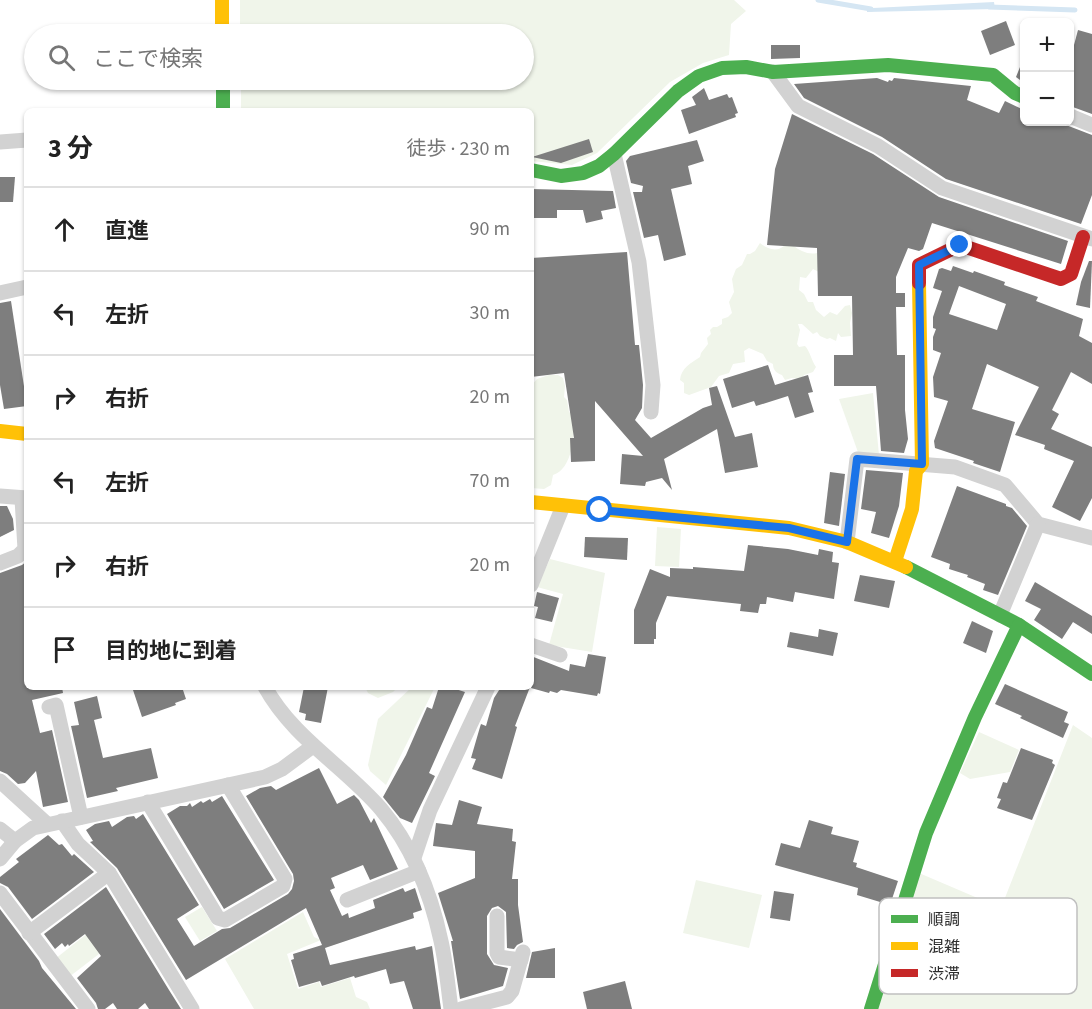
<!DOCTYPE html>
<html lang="ja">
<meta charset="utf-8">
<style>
:root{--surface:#fff;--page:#f6f6f6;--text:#222;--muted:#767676;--line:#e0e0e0}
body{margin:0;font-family:"Source Sans 3","Noto Sans JP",sans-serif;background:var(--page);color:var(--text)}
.controls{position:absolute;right:18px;top:18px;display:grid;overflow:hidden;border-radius:9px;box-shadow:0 2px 4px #0004}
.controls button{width:54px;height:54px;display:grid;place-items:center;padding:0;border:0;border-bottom:2px solid var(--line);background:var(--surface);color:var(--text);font:30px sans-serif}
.stop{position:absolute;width:18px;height:18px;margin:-14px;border:4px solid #1a73e8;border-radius:50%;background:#fff}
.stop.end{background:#1a73e8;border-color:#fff;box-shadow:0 2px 6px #0008}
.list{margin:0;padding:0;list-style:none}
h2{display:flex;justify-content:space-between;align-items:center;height:78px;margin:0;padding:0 24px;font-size:26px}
h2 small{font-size:20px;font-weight:400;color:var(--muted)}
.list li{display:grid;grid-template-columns:39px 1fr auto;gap:18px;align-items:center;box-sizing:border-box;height:84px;padding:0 24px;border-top:2px solid var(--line)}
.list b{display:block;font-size:22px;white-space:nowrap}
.list em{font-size:20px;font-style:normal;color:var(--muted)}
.icon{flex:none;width:33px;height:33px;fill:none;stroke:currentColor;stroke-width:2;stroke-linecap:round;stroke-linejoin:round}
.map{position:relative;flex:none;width:1092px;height:1009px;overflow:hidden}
.search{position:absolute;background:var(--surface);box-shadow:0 2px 4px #0004;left:24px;top:24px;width:510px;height:66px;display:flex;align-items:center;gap:15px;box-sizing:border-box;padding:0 21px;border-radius:33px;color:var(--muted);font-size:22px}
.panel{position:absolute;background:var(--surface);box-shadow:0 2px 4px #0004;left:24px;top:108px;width:510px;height:582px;border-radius:9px}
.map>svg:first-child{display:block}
.green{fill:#f0f5ea}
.water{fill:#d5e6f3}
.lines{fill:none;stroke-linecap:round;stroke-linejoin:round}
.stream{stroke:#d5e6f3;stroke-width:5}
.building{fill:#7e7e7e;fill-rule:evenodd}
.street{stroke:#d2d2d2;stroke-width:15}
.fast{stroke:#4caf50;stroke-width:14}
.slow{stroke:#ffc107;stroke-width:14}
.jam{stroke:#c62828;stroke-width:14}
.route{stroke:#1a73e8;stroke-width:8}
.key{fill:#fff;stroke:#c0c0c0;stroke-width:1.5}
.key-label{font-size:16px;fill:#2d2d2d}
</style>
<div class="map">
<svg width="1092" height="1009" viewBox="0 0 1092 1009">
<rect width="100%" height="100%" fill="#fff"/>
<g class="green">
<polygon points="240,0 734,0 746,11 731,24 729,55 703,63 670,82 597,153 572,165 531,161 531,111 241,111 241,80 524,80 524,34 240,34"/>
<path d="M760,243C767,249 777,253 785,245H793C799,251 809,255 817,253L819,272L813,269L806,278L800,277L799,290L804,294L808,302H813L816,310L824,317L830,312L837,315L845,306L850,305L852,313L850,323L851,336L841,337L838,333L836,341L830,338L827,339L820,336L817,332L813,334L802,324H798L800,330L797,344L799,347L805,346C810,351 811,360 816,367L813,372L804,375L801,379L792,378L785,380L782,375C776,373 773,370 773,364L767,361L763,354L749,348L744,351L745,362L733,364L729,373L719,376L711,387L689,395L684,393V383L680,380C681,368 691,363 700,357L701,353L708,344L707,338L711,334L710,330L713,327H717L722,324V319L728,317L732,313L729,302L734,292L732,279L736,269L742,265L747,254H750L755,251Z"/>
<path d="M549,375H558L563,378L565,386L564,397L567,400L569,412L574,415C575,433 573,469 553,475L551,485L544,489L531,488V386L537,379Z"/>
<polygon points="873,393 879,455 859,455 839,399"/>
<polygon points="657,527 681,529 679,567 655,566"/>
<polygon points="550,559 605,573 592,652 549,645 563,594 537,587"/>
<polygon points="365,687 398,687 393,692 378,698 368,693"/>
<polygon points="412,687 435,687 386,785 370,771 368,765 378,719"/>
<polygon points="1073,725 1092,738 1092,1009 877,1009 919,873 1001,908"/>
<polygon points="979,732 1019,750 1010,772 970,779 960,773"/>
<polygon points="696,880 762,895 749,948 683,933"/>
<polygon points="202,907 217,931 200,941 185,917"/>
<polygon points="303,912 314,937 321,940 287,954 298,989 319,982 321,987 350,978 356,997 367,1002 370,1009 254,1009 225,959"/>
<polygon points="93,929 108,947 69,977 55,959"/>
</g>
<polygon class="water" points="994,2 995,9 867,12 867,6 873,8"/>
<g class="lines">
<g class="stream">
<polyline points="818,0 871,9"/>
<polyline points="989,7 1075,10"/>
</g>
</g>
<g class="building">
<polygon points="1006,21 1015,45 990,55 981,31"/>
<polygon points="1078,30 1092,34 1092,114 1070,106 1070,60"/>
<polygon points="771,45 800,45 800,58 771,59"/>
<polygon points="1024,57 1024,83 1016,77"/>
<polygon points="877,78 888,82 889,80 892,81 894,78 971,86 967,100 999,113 1005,101 1024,110 1024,122 1062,122 1066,125 1092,135 1092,195 1081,224 946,179 882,137 804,98 794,84"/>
<polygon points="704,88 709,100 727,94 729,98 732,97 738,113 735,114 736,117 689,134 681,110 696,105 692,97"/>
<polygon points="792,114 873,154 939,197 1068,241 1061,264 932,223 923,249 919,251 908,248 896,277 896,293 905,293 905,307 896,307 897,355 905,355 905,410 908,439 904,453 881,451 876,386 834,386 834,355 853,355 852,296 818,296 817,248 767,245 775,169"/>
<polygon points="589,139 593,152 561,163 532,157"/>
<polygon points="697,140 704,161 688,166 692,184 671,189 686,255 664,261 658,235 644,238 633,192 642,192 643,186 631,183 626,161 630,156"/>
<polygon points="0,177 15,177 13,202 0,202"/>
<polygon points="531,189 613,191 616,208 601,211 603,219 586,223 583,210 557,210 557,218 531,218"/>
<polygon points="627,252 635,345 639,345 643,385 642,408 635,420 651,438 703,408 712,405 709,388 717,386 735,437 752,433 758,467 725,473 717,429 664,459 672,490 662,478 646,482 645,486 620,484 622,454 643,456 595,401 595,461 571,462 570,438 574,438 564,373 531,377 531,258"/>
<polygon points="1089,261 1092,261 1090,308 1076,305 1081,282"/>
<path d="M953,266L973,273L974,271L1005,282L1004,285L1038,297L1036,301L1083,319L1079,336L1092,343V384L1071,372L1052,410L1059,414L1051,429L1092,447V498L1080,521L1052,507L1074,461L1044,449L1045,445L1015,435L1039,387L987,364L972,409L1015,422L1000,472L973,463L974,461L935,448L934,441L948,401L934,397L933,377L941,353L933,350V337L936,329L933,328V317L942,291L933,288L939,269L942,268L951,271ZM959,286L1006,304L997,330L949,314Z"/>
<polygon points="11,301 27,406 4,409 0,385 0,303"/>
<polygon points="768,365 775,385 808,375 813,392 808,393 814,412 795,418 788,396 756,406 754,401 732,408 723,379"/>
<polygon points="866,470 903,473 899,506 889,538 871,533 876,512 861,509"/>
<polygon points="830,472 845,474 839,526 824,523"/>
<polygon points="957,486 1006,504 1006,506 1012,508 1027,526 998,595 983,590 985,584 967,577 968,575 949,569 950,564 931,557"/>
<polygon points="0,506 7,506 13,519 14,530 0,537"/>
<polygon points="585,537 628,538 627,560 584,557"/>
<polygon points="748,545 788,549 818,555 819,549 833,552 832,562 839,563 834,599 795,592 793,602 767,597 766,604 760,604 758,613 740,611 741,604 667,596 656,623 656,639 654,639 654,644 634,644 634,610 650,569 670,577 670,568 693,569 693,567 744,571"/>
<polygon points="27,561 27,687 62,687 63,693 32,700 40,733 52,730 68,802 43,807 36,771 25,783 18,784 7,774 0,771 0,573 22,565"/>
<polygon points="860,575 895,581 889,608 854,601"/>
<polygon points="1035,582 1092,616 1092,634 1073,622 1062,639 1034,620 1041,609 1025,601"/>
<polygon points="537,592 559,598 552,622 535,618 538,607 534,606"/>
<polygon points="972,621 993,631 986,653 963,643"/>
<polygon points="819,629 838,633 833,656 787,647 790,632 818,637"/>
<polygon points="588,654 606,657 600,694 598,693 597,696 561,690 557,693 550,691 549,693 531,688 531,656 569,671 570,664 585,667"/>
<polygon points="1005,684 1068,712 1064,722 1069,724 1063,738 1020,718 1022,716 995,704"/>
<polygon points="132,687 182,687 186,699 175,703 176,705 142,717"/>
<polygon points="304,687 328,687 321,723 305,720 306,714 299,712"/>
<polygon points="439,687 449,687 465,692 429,773 435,776 412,823 400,818 383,797 406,755 427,707 432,709"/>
<polygon points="501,687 530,687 515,726 517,727 502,779 472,769 476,759 471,758 480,727 481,724 486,726 494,698"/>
<polygon points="97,696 102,718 94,720 103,758 151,748 158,778 116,788 118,791 87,798 71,726 79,725 74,702"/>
<polygon points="1021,748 1053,760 1052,763 1055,765 1032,820 997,808 1001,799 997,798 1003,782 1007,783"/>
<polygon points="319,768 337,804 354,795 359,800 371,823 374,818 398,869 370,880 363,865 331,878 335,888 330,890 342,916 348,913 349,918 375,908 373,900 403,888 405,892 415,888 422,910 413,913 414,918 325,948 330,965 415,946 416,950 432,946 441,1009 413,1009 404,981 390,984 386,969 355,978 354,976 322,986 320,981 299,987 291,960 294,959 293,954 322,945 306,908 186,980 117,868 90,842 93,841 86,830 95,824 109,821 112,827 127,817 134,816 136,819 143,814 199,905 177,919 194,946 222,929 230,928 288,894 292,889 294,881 293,874 246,796 260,788 271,786 276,790"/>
<polygon points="222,796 274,880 224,909 167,814 180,806 187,806 190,803 192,807 201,801 203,803 210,799 212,802"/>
<polygon points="459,800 482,807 477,824 513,829 512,841 516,842 512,879 518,879 518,905 523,942 517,945 514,949 507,948 506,912 498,906 492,908 487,916 487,954 494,965 508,968 503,986 460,999 451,941 453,941 438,893 475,878 475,851 433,846 436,823 452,825"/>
<polygon points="809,820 833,827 831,834 859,841 853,862 857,863 856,867 898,881 890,905 857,895 858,888 775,865 781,843 800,848"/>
<polygon points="48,835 59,845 62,844 72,856 74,854 94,872 32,919 8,887 0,883 0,877 19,862 16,859"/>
<polygon points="106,887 169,990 181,1009 149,1009 145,1003 138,1009 117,1009 113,1003 105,1009 98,1009 96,1003 77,978 101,956 85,934 69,946 68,944 65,947 62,943 55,949 44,934"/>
<polygon points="774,891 794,894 790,921 770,918"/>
<polygon points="0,909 39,961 42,968 76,1009 0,1009"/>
<polygon points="555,948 555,978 526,978 532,952"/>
<polygon points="625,981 632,1009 587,1009 583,992"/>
</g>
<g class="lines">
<g class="street">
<polyline points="773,72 798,106 878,146 942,188 1092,239"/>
<polyline points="1070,116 1092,125"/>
<polyline points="0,142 27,140"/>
<polyline points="614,154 639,262 653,385 651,412"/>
<polyline points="0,293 27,287"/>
<polyline points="0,496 27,498"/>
<polyline points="847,542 857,459 955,467 1005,485 1038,524 1092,538"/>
<polyline points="0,563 18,556 25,549 22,499"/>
<polyline points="531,585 563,506"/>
<polyline points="1000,615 1038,524"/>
<polyline points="531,645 560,655"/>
<path d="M265,687C293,738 344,766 381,809C412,846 431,894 441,941C446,963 448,987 451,1009"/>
<polyline points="49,707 56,705 81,817"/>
<polyline points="0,781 47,824"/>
<polyline points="148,802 218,918 225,920 283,886 285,879 228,785"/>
<polyline points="62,821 78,844 109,873 192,1009"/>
<polyline points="0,829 15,841"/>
<polyline points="414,858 430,810 488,687"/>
<polyline points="0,859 15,841 33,828 265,777 282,769 313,746"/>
<polyline points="0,893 88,1009"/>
<polyline points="347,900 419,871"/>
<polyline points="497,916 497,953 499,957 521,960"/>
<polyline points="29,933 109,873"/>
<polyline points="461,1009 507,997 512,991 523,952"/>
</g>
<g class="fast">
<polyline points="223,80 223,111"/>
<polyline points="531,170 561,176 583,173 599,166 614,154 678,91 699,76 722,68 746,67 773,72 888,65 993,75 1015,93 1024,97"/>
<polyline points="906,567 1019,625 1092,674"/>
<polyline points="871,1009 926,833 975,717 1019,625"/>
</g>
<g class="slow">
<polyline points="222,0 222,34"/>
<polyline points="0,431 27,434"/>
<polyline points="531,502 789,528 847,542 906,567"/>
<polyline points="895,561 912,509 916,471 922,464 919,283"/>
</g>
<polyline class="jam" points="919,283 919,265 960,245 1061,279 1071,274 1083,237"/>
</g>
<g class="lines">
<polyline class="route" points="600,510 789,528 847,542 857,459 922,464 919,265 960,245"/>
</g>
<rect x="879" y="898" width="198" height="96" rx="9" class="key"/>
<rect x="891" y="915" width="27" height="8" fill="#4caf50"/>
<rect x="891" y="942" width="27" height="8" fill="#ffc107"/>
<rect x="891" y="969" width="27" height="8" fill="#c62828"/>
<g class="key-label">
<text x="928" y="925">順調</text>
<text x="928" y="952">混雑</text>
<text x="928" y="979">渋滞</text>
</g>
</svg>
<div class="controls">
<button>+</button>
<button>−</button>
</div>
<div class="stop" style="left:600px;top:510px"></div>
<div class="stop end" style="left:960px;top:245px"></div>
<div class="search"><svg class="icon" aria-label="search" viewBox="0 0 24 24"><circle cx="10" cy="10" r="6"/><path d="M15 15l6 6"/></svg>ここで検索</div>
<section class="panel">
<h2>3 分<small>徒歩 · 230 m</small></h2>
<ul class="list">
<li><svg class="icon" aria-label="ahead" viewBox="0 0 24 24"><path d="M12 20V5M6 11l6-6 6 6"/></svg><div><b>直進</b></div><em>90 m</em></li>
<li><svg class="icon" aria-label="left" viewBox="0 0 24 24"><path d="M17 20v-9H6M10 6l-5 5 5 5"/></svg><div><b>左折</b></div><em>30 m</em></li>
<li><svg class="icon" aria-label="right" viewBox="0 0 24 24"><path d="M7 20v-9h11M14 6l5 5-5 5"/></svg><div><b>右折</b></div><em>20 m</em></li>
<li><svg class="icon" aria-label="left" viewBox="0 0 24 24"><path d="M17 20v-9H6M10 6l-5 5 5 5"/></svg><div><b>左折</b></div><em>70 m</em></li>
<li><svg class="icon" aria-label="right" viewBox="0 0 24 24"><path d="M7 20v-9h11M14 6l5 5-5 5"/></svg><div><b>右折</b></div><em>20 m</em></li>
<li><svg class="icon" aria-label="arrive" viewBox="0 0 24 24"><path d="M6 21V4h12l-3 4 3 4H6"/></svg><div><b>目的地に到着</b></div></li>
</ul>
</section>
</div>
